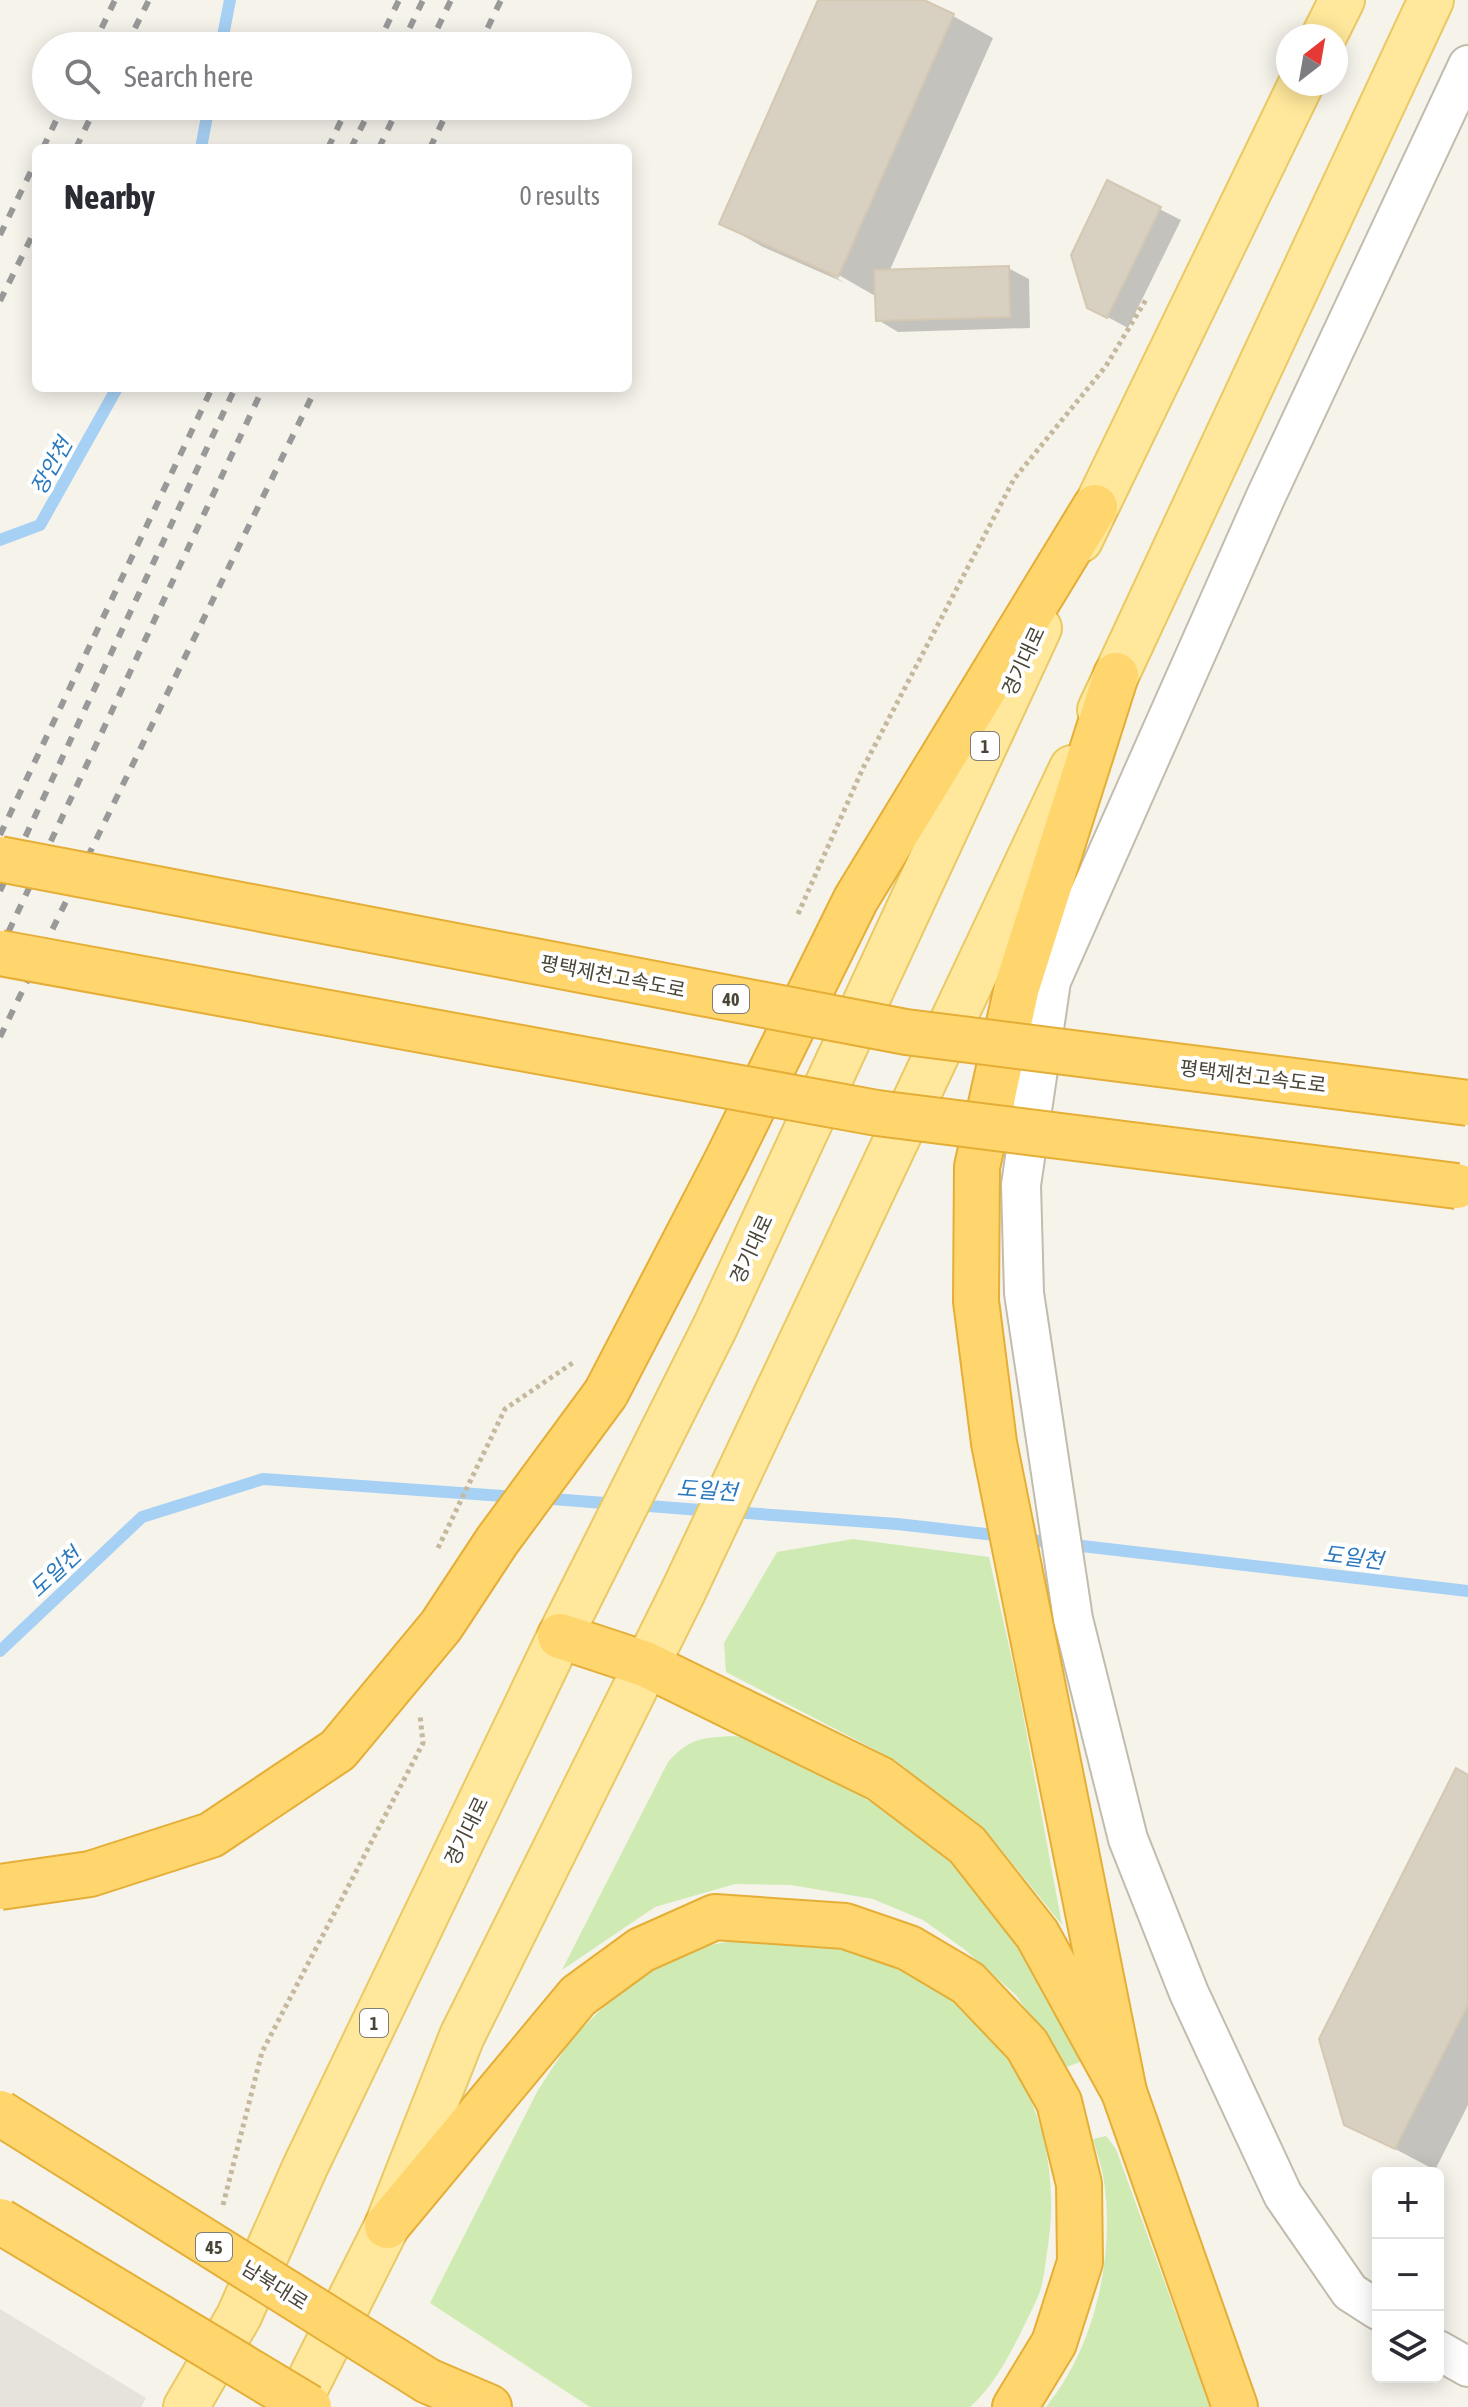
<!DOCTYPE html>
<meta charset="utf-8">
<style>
:root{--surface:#fff;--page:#f7f7f7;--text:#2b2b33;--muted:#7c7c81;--line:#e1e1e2}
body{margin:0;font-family:"Asap Condensed","Noto Sans KR",sans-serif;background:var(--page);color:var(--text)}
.controls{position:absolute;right:24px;bottom:24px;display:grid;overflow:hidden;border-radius:12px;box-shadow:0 4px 20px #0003}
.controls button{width:72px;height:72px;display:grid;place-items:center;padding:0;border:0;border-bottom:2px solid var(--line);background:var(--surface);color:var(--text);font:40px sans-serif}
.compass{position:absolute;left:1276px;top:24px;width:72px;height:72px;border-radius:50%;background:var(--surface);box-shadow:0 4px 20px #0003;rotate:31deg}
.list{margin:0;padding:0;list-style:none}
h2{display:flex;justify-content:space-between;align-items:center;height:104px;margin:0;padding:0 32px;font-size:34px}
h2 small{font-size:26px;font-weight:400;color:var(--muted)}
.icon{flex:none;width:44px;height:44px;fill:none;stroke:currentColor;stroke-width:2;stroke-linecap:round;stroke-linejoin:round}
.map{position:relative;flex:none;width:1468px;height:2407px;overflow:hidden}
.search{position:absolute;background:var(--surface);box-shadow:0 4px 20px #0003;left:32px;top:32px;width:600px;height:88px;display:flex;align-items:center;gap:20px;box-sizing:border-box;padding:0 28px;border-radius:44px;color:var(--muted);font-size:30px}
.panel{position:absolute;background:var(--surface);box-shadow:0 4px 20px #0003;left:32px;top:144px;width:600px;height:248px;border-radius:12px}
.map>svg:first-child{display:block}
.industrial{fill:#e6e2dc}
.green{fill:#cfebb3}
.shadow{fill:#0003}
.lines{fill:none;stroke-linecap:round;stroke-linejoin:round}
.stream{stroke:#a6d0f4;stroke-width:12}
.building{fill:#d8d0c0;stroke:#d4c8b2;stroke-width:2}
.street-casing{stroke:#c2bcad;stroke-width:42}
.primary-casing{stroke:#eac965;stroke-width:48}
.highway-casing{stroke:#e5ae36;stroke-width:48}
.path{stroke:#c5b99d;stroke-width:5;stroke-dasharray:4 4;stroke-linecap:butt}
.street{stroke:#fff;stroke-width:38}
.primary{stroke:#ffe89b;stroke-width:44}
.highway{stroke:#ffd66d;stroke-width:44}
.rail{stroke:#999;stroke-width:6;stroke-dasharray:10 10;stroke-linecap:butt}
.highway-bridge-casing{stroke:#e5ae36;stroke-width:48;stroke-linecap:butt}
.highway-bridge{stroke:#ffd66d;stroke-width:44}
.labels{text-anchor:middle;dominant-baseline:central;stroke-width:8;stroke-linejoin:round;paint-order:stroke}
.shield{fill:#fff;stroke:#817d74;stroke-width:2}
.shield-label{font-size:18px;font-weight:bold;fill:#4b4538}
.street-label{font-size:20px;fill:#4b4538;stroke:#fff}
.water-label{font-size:22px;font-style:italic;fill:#2a78bd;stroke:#fff}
</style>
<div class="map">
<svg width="1468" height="2407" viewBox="0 0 1468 2407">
<rect width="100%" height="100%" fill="#f6f3eb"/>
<polygon class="industrial" points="0,2309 146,2398 141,2407 0,2407"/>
<g class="green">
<polygon points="853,1539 989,1557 1017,1682 1062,1925 992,1838 895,1760 726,1672 724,1643 777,1552"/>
<path d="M732,1736L749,1738C802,1767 860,1792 910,1826C986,1878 1043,1980 1080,2062L1064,2068L1016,1995L964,1949L923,1920L873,1899L791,1885L735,1884L655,1907L562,1970L668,1762C690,1738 701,1738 732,1736Z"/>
<path d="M746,1938C817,1943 888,1951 947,1994C1029,2054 1064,2154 1047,2252C1045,2265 1044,2281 1039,2294C1034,2307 1027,2319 1021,2332C1008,2358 992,2388 970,2407H590L430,2303L538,2090L572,2038L623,1988L681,1951Z"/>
<path d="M1106,2136L1116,2149L1210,2407H1046C1095,2347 1115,2257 1104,2181C1102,2167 1097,2153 1093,2139Z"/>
</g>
<g class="shadow">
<polygon points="821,0 919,0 953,16 993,38 889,272 1008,268 1029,279 1030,328 898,332 878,320 877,297 830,270 828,273 845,283 761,246 722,223"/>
<polygon points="1108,183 1181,220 1128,328 1089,307"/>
<polygon points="1468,1777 1468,2105 1435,2170 1346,2123"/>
</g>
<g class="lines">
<g class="stream">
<polyline points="221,46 230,0"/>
<polyline points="201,148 209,106"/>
<polyline points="0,540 40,525 117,388"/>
<polyline points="540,1498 617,1504"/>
<polyline points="636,1505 713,1511"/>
<polyline points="732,1512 897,1524 1004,1536"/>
<polyline points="1022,1539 1468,1591"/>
<polyline points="0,1651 142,1517 263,1479 518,1497"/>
</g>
</g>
<g class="building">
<polygon points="818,0 924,0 954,14 838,277 719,224"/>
<polygon points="1107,180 1161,207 1107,318 1087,308 1071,255"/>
<polygon points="1009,266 1010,317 876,321 874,270"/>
<polygon points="1456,1768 1468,1775 1468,2005 1395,2149 1344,2125 1319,2039"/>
</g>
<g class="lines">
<g class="street-casing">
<g id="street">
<polyline points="1378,2310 1350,2292 1283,2195 1189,1993 1128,1839 1073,1619 1024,1293 1021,1185 1051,981 1266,496 1468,65"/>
<polyline points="1438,2350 1468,2367"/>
</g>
</g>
<g class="primary-casing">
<g id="primary">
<polyline points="1324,36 1342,0"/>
<polyline points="1080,540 1301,84"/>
<polyline points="1100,710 1431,0"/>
<polyline points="186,2407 239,2316 305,2167 560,1636 715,1327 1039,628"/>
<polyline points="296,2407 387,2226 462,2036 683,1592 1072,768"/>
</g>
</g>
<g class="highway-casing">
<g id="highway">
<polyline points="1116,675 1017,987 977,1167 976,1301 994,1443 1124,2092"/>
<polyline points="606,1393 725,1164 856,899 1095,507"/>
<polyline points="560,1636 645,1664 880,1779 967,1845 1037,1934 1124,2092 1235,2407"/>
<polyline points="387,2226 578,1996 641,1950 715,1917 845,1926 909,1948 968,1983 1027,2045 1059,2102 1079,2184 1080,2262 1054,2343 1015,2407"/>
<polyline points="428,2381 489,2407"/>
</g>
</g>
<g class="path">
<polyline points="798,914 863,768 1014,479 1106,366 1147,298"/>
<polyline points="438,1548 505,1409 574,1362"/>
<polyline points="223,2205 262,2052 423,1743 420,1715"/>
</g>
<use href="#street" class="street"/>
<use href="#primary" class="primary"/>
<use href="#highway" class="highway"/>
<g class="rail">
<polyline points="93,46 115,0"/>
<polyline points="126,46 149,0"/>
<polyline points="377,46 399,0"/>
<polyline points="401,46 423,0"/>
<polyline points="429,46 451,0"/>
<polyline points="479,46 501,0"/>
<polyline points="43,148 63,106"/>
<polyline points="76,148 96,106"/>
<polyline points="328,148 348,106"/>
<polyline points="351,148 372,106"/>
<polyline points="379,148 399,106"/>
<polyline points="430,148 450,106"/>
<polyline points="0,235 36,161"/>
<polyline points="0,301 36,228"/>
<polyline points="0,835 212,388"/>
<polyline points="0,891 235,388"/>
<polyline points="0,950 263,388"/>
<polyline points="0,1037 316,388"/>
</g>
<g class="highway-bridge-casing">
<g id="highway-bridge">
<polyline points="0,859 906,1032 1468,1103"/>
<polyline points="0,953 877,1113 1457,1186"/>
<polyline points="0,1887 90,1874 211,1835 338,1750 441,1626 497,1541 606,1393"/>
<polyline points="0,2113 428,2381"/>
<polyline points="0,2221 309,2407"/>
</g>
</g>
<use href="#highway-bridge" class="highway-bridge"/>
</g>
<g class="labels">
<g class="shield">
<rect x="971" y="732" width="28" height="28" rx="6"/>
<rect x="713" y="985" width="36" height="28" rx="6"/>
<rect x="360" y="2009" width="28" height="28" rx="6"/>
<rect x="196" y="2233" width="36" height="28" rx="6"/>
</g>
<g class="shield-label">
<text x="985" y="746">1</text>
<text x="731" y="999">40</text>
<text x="374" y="2023">1</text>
<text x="214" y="2247">45</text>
</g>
<g class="street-label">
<text transform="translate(1023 661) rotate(-65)">경기대로</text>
<text transform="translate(613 976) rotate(11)">평택제천고속도로</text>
<text transform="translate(1253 1076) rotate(7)">평택제천고속도로</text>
<text transform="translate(751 1249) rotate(-65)">경기대로</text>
<text transform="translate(466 1831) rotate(-64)">경기대로</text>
<text transform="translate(275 2285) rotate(32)">남북대로</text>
</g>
<g class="water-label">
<text transform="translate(51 466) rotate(-61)">장안천</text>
<text transform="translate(707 1490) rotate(4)">도일천</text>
<text transform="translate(1353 1557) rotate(7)">도일천</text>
<text transform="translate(55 1572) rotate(-43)">도일천</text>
</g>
</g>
</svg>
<div class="controls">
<button>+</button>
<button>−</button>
<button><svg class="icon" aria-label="layers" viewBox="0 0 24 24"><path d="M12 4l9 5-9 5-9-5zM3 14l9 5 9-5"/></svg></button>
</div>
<svg class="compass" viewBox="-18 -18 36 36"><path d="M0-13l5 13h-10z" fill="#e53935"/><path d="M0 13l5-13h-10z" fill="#7c7c81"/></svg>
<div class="search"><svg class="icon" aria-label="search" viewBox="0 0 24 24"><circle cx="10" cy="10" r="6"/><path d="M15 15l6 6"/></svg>Search here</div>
<section class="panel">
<h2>Nearby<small>0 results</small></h2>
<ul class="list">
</ul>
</section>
</div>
